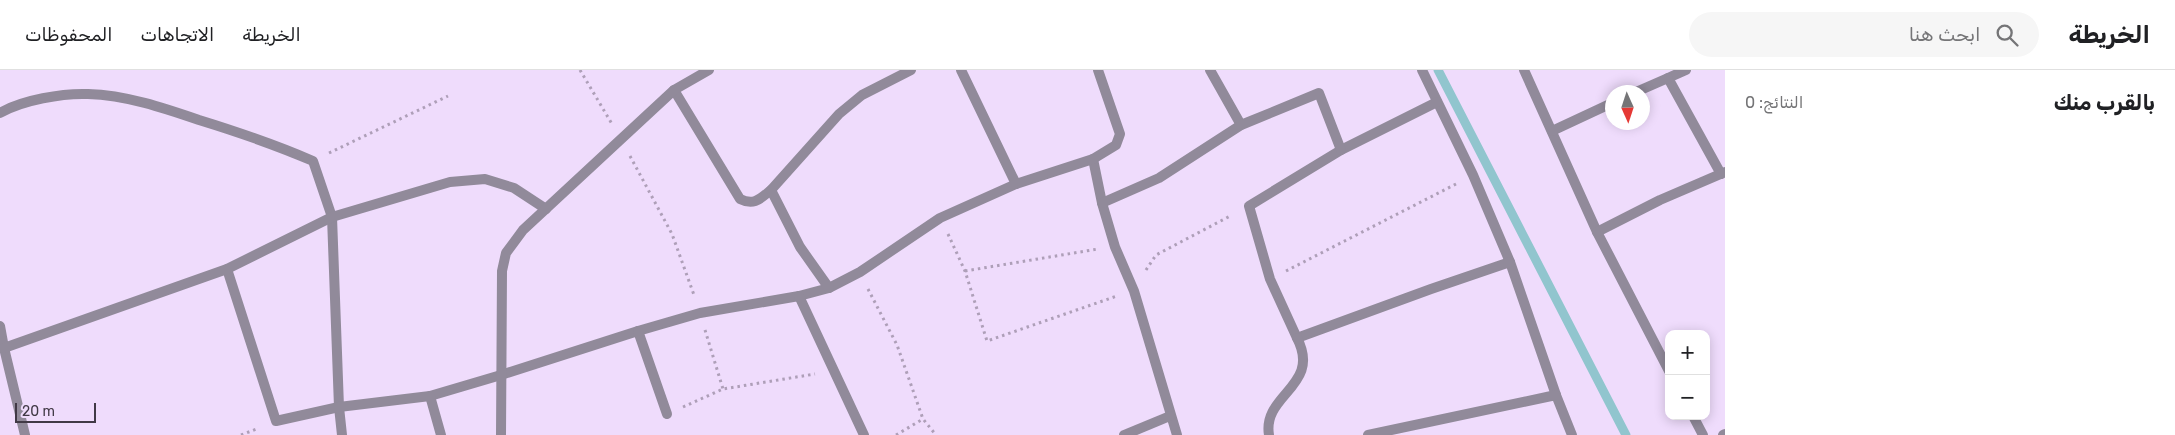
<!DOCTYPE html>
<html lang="ar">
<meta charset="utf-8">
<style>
:root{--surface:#fff;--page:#f6f6f6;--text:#202124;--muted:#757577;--line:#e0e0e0}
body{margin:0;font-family:Rubik,"Noto Sans Arabic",sans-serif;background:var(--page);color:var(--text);direction:rtl}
.controls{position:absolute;right:15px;bottom:15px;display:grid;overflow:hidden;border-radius:10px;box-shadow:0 2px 12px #0003}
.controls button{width:45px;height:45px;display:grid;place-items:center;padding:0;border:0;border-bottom:1px solid var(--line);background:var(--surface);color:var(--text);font:25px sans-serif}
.compass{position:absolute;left:1605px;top:15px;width:45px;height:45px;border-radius:50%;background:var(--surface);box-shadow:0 2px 12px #0003;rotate:177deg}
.scale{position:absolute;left:15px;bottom:12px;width:81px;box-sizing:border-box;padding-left:5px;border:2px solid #413946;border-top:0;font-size:14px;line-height:18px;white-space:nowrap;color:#413946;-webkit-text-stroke:4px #efdcfc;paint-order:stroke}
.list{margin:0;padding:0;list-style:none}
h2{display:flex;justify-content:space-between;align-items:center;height:65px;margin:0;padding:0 20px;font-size:21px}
h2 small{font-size:16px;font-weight:400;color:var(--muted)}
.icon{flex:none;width:28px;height:28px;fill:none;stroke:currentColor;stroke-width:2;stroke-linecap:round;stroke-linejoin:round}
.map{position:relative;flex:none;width:1725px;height:365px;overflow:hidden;direction:ltr}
header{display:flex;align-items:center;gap:30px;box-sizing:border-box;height:70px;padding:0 25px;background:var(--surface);border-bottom:1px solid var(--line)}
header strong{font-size:24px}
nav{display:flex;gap:28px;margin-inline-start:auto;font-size:18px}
.search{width:350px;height:45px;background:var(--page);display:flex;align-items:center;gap:12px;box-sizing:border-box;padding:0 18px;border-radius:28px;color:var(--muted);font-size:19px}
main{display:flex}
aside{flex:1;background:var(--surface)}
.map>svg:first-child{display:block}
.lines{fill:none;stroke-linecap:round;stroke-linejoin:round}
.stream{stroke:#91c5ce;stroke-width:9}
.path{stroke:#ae9fb8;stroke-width:3;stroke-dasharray:2.5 4;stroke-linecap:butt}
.minor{stroke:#918a9a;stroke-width:10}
</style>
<header>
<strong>الخريطة</strong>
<div class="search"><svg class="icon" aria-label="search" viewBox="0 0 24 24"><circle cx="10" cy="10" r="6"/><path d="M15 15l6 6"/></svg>ابحث هنا</div>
<nav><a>الخريطة</a><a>الاتجاهات</a><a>المحفوظات</a></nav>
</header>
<main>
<aside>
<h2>بالقرب منك<small>النتائج: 0</small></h2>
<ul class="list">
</ul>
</aside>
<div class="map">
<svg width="1725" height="365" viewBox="0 0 1725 365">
<rect width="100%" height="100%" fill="#efdcfc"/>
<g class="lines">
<polyline class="stream" points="1438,0 1626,365"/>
<g class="path">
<polyline points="580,0 612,54"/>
<polyline points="329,83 448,26"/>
<polyline points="630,86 672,164 694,225"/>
<polyline points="948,164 965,201 987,271 1117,226"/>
<polyline points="1146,200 1156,185 1232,145"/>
<polyline points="965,201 1098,179"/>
<polyline points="1286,201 1456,114"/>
<polyline points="868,219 897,275 923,349 936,365"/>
<polyline points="705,260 723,319"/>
<polyline points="683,337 723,319 815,304"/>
<polyline points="241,365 259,358"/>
<polyline points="896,365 923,349"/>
</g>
<g class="minor">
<polyline points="961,0 1016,114"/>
<polyline points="1210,0 1241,55"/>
<polyline points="1422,0 1473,105 1510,192 1556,325"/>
<polyline points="1524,0 1597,162 1669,301"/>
<polyline points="1686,0 1668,8 1721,104"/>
<path d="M674,20L740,129C754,136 760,129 771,120"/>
<polyline points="1636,22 1668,8"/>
<polyline points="1437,32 1341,80 1249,136 1270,209 1297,268 1431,219 1510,192"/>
<path d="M0,43C22,30 63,23 88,24C126,25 164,38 199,50C238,62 276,75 313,91L332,147L339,337L342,365"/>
<polyline points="1552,61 1612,33"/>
<polyline points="1093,89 1102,133 1115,177 1134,221 1177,365"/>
<polyline points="1102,133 1159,108 1241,55 1319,23 1341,80"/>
<polyline points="1597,162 1660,130 1725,102"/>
<polyline points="227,199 276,351 339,337 430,326 501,305 638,261 700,243 799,226 829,218 860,202 940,148 1016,114 1093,89 1116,75 1120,64 1098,0"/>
<polyline points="829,218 800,177 771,120 839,44 862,25 911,0"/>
<polyline points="799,226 864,365"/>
<polyline points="0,256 4,278 25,365"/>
<polyline points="638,261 667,344"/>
<polyline points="4,278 227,199 332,147 450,112 485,109 514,118 546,139"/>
<polyline points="430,326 441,365"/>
<polyline points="1693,346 1703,365"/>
<polyline points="501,365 502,201 506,183 523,160 674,20 709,0"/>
<polyline points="1124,365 1170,346"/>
<path d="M1269,365C1262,324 1322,316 1297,268"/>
<polyline points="1368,365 1556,325 1572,365"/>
<polyline points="1723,365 1725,364"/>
</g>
</g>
</svg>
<div class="controls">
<button>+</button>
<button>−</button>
</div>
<svg class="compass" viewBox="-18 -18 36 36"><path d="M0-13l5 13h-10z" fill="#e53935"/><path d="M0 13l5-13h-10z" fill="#757577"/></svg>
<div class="scale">20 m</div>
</div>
</main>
